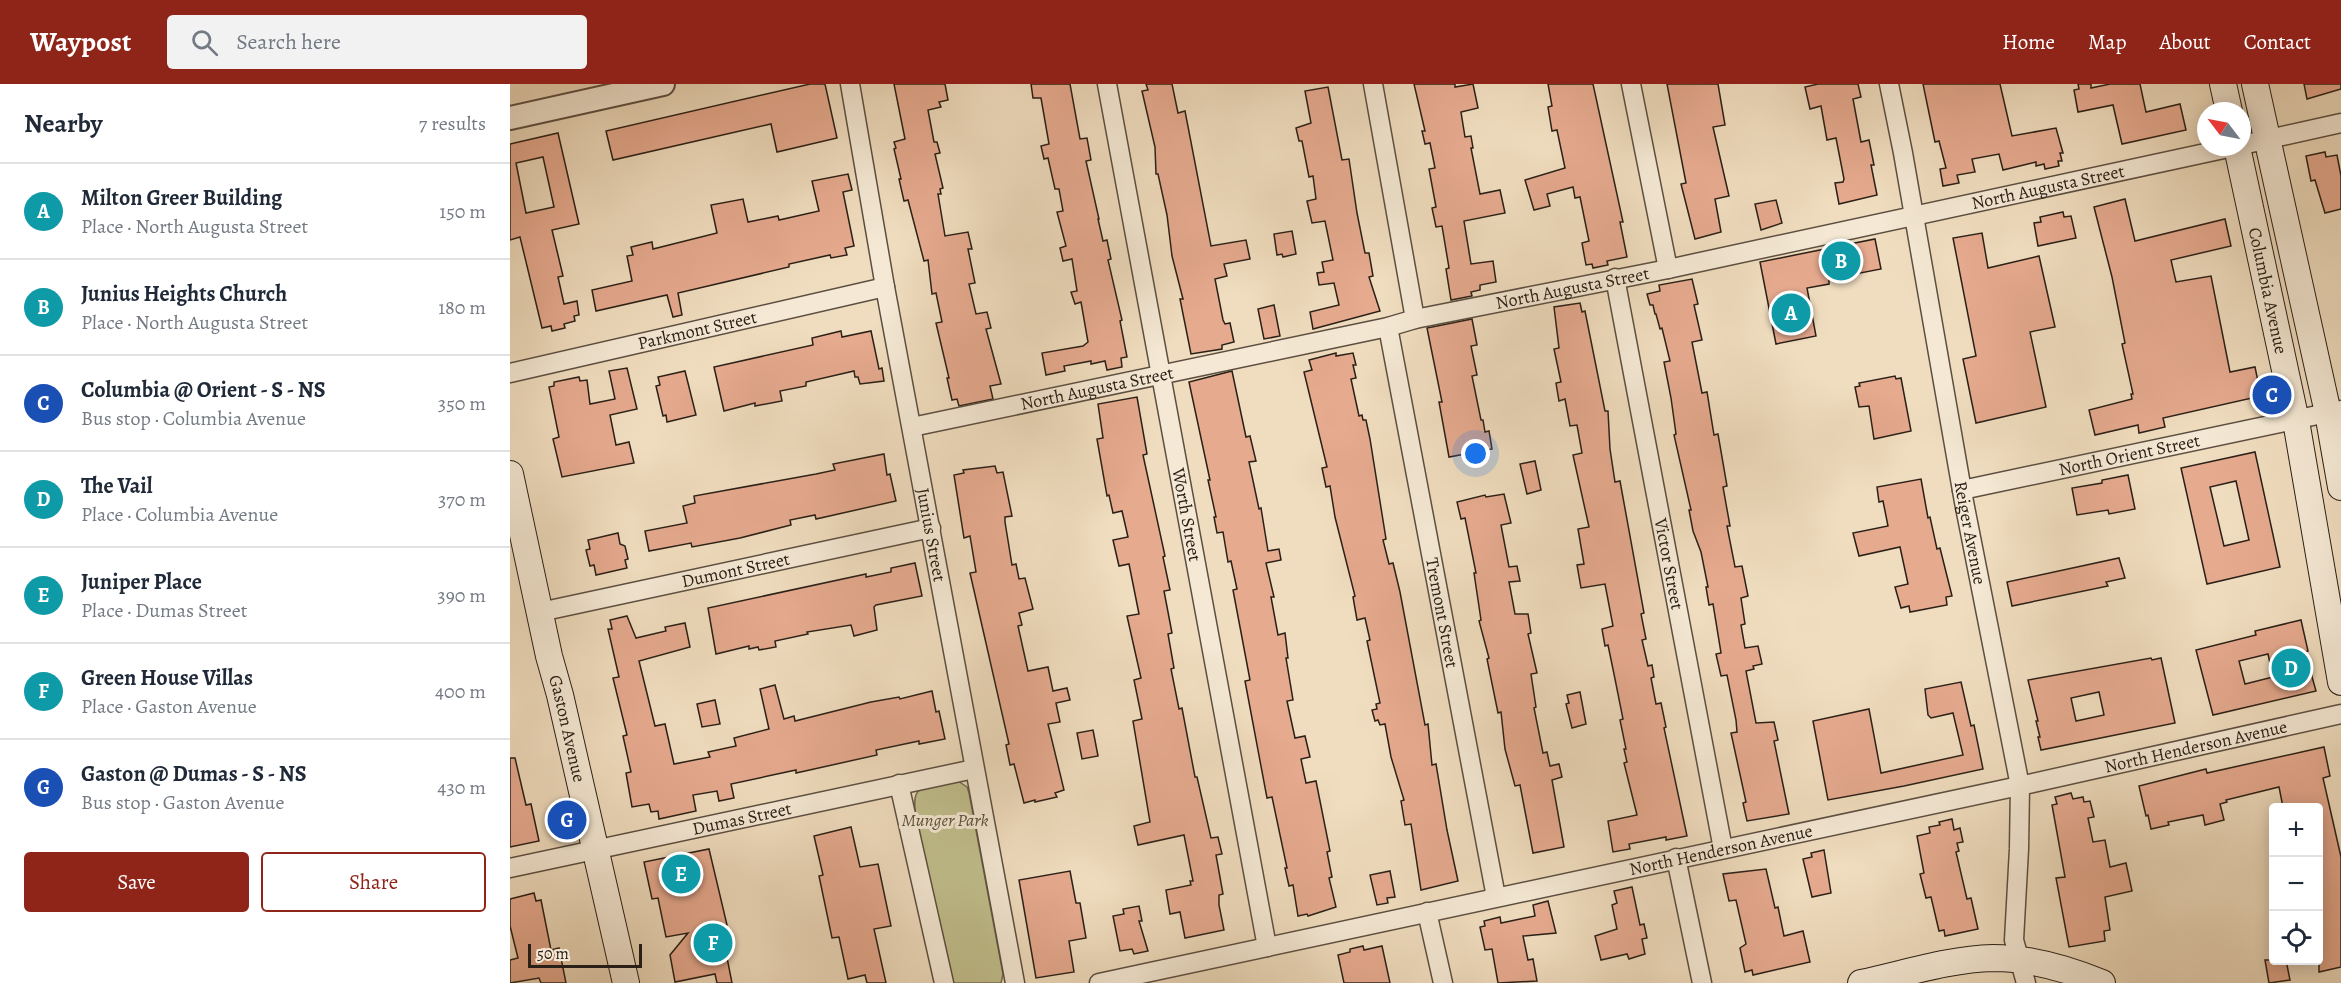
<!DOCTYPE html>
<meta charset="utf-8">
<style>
:root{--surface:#fff;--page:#f2f2f3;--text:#1f2937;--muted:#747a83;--line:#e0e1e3;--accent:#8f2418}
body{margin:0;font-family:Alegreya,serif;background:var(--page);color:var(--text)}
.controls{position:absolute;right:18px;bottom:18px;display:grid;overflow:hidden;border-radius:6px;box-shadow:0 3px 15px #0003}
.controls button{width:54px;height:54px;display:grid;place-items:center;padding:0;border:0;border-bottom:2px solid var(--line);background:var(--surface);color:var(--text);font:30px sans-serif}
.compass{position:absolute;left:1687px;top:18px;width:54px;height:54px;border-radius:50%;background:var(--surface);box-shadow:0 3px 15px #0003;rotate:302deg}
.scale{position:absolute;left:18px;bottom:15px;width:114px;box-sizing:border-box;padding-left:6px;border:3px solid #2a2017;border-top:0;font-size:16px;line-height:21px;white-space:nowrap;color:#2a2017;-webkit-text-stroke:4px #f5e9d5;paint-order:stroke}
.you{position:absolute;left:966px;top:370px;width:21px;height:21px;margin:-15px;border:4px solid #fff;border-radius:50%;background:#1a73e8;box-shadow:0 0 0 9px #1a73e833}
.badge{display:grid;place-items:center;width:39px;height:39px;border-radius:50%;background:var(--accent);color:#fff;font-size:20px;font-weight:700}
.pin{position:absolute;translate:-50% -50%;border:3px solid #fff;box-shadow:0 2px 6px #0006}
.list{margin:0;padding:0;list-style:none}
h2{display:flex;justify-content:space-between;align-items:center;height:78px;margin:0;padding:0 24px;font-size:26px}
h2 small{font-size:20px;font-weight:400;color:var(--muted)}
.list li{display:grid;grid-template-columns:39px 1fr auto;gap:18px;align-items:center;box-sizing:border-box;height:96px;padding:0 24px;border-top:2px solid var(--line)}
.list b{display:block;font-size:22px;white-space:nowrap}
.list p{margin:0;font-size:20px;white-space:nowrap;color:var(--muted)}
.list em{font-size:20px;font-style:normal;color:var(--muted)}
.actions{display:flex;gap:12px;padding:18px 24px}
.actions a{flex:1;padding:14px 0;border:2px solid var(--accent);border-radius:6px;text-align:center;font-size:21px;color:var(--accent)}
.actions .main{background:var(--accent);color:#fff}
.icon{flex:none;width:33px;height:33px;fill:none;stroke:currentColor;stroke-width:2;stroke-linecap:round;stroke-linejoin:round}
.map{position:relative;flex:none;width:1831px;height:899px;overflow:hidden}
header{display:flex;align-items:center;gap:36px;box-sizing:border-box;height:84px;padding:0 30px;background:var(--accent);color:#fff}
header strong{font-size:28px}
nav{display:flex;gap:33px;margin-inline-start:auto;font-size:21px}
.search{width:420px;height:54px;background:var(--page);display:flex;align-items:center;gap:15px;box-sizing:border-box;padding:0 21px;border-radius:6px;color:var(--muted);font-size:22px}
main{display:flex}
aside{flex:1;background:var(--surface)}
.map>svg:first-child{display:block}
.green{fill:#c1bf8d;stroke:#767052;stroke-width:1.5}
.building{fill:#e6aa8f;stroke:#2a2017;stroke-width:1.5;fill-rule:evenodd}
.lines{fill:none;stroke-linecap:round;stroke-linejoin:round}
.minor-casing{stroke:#5c4f41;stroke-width:21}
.tertiary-casing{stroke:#5c4f41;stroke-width:26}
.secondary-casing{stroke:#2a2017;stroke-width:28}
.minor{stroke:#f5e9d5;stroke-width:18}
.tertiary{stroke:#f5e9d5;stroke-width:22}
.secondary{stroke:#f5e9d5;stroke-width:26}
.labels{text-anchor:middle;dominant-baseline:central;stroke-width:6;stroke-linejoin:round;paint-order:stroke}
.street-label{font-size:18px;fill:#2a2017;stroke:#f5e9d5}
.park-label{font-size:18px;font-style:italic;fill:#57503a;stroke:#f5e9d5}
</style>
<header>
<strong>Waypost</strong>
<div class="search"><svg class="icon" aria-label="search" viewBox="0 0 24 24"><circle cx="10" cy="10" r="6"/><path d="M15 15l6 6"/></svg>Search here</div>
<nav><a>Home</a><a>Map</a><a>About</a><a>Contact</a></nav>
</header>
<main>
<aside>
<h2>Nearby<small>7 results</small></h2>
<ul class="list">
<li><span class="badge" style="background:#0f9aa8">A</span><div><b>Milton Greer Building</b><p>Place · North Augusta Street</p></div><em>150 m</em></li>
<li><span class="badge" style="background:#0f9aa8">B</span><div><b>Junius Heights Church</b><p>Place · North Augusta Street</p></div><em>180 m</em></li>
<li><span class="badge" style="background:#1a4fb4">C</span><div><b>Columbia @ Orient - S - NS</b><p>Bus stop · Columbia Avenue</p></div><em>350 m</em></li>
<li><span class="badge" style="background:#0f9aa8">D</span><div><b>The Vail</b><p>Place · Columbia Avenue</p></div><em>370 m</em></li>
<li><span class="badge" style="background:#0f9aa8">E</span><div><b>Juniper Place</b><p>Place · Dumas Street</p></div><em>390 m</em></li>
<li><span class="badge" style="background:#0f9aa8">F</span><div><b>Green House Villas</b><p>Place · Gaston Avenue</p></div><em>400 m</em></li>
<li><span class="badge" style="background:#1a4fb4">G</span><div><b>Gaston @ Dumas - S - NS</b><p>Bus stop · Gaston Avenue</p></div><em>430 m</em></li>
</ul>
<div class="actions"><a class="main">Save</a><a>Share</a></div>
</aside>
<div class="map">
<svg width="1831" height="899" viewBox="0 0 1831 899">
<rect width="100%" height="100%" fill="#f0ddbf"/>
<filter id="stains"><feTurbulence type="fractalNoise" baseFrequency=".00333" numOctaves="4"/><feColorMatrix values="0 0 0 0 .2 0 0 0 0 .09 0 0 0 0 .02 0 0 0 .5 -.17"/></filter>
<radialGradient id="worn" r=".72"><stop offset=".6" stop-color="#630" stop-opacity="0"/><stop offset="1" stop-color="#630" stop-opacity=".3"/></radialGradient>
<path class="green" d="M448,697L457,703L459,709L493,890L491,899H442L407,743C400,697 407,706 448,697Z"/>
<g class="building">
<polygon points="300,0 315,0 327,54 267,68 261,40 103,76 96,47"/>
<polygon points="384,0 435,0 438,16 429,18 431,23 418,26 424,58 427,58 430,69 425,70 433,104 430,105 431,110 428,110 435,152 458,148 462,165 458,165 465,199 459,200 466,230 477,228 481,244 476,245 491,300 480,302 483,315 449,322 447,315 442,316 437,294 439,294 426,239 432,238 426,209 422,210 418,176 414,177 398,116 394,117 389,95 391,95 384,65 386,64 384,58 395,55"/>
<polygon points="521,0 560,0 570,55 577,54 581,76 576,77 589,135 588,135 593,157 597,156 601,175 598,176 612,236 610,237 617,273 611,274 612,283 597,286 595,277 581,280 581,277 554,282 555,287 536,291 532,269 573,262 578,258 571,218 565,220 561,208 567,207 562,175 553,177 550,164 556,162 547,128 553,127 549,105 545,105 538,74 534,75 531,62 539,60 531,14 523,14"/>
<polygon points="636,0 662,0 668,29 675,27 701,162 736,156 740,175 714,180 717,192 705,195 713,236 715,240 720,239 724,258 712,261 712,265 681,270 670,215 673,215 662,172 657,131 648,90 646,90 645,63 632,7 638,6"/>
<polygon points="904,0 945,0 945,3 963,0 968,24 951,28 955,53 961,52 963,64 961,64 970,110 990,106 995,129 954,137 961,180 983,177 986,198 970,201 970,206 961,208 962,212 941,216 936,185 939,184 932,142 926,143 922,124 926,123 919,85 925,84 920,59 915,60 912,47 915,47"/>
<polygon points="1038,0 1083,0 1113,138 1110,138 1117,173 1097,177 1098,181 1083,184 1082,180 1076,181 1072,159 1079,157 1070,113 1065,114 1063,103 1037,110 1040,122 1024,126 1015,96 1055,84 1047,46 1042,47 1038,23 1042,22"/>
<polygon points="1157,0 1208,0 1215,41 1203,43 1219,112 1205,115 1211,148 1185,155 1171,100 1176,99"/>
<polygon points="1308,0 1348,0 1351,13 1343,15 1351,58 1359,56 1364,81 1361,81 1367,111 1329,120 1325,99 1333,98 1334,95 1326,54 1317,56 1311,22 1300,25 1295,3"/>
<polygon points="1413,0 1490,0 1502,52 1546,44 1553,69 1550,69 1552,77 1548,77 1549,82 1535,85 1534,80 1526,82 1526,78 1493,86 1489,70 1462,75 1465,88 1447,91 1449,99 1433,102 1430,85 1436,84 1429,57 1425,58"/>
<polygon points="1568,0 1581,0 1581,4 1600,0 1630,0 1636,28 1670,20 1676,46 1612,60 1603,21 1568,28 1564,6 1569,5"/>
<polygon points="1794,0 1831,0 1831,5 1797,15"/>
<polygon points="818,3 832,76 839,75 847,129 855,169 859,169 863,192 859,193 870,227 803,245 800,228 829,221 824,199 809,201 807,189 814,188 812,178 823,176 815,137 802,139 797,117 806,115 803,92 799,93 792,57 789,57 786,44 801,39 795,7"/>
<path d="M48,49L69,140L42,146L53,192L48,193L54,220L67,217L69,231L64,232L65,237L54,240L55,244L42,247L41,242L32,244L10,153L0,156V60ZM33,73L44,123L16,129L6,79Z"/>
<polygon points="1815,68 1816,73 1827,71 1831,92 1831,125 1815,129 1805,96 1801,97 1796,72"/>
<polygon points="338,90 342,106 333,108 344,162 335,164 337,171 321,174 320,171 279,180 279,183 168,209 172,231 163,233 157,211 86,227 82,206 122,197 117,172 123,171 121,163 142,158 143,165 207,149 201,121 233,115 238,138 268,132 269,136 309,127 302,97"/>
<polygon points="1615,115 1625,157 1715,135 1721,162 1661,176 1666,198 1701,192 1720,288 1745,283 1751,312 1653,334 1655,343 1629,349 1628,341 1585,351 1579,326 1622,315 1621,310 1623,310 1612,260 1615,259 1602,193 1584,123"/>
<polygon points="1266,116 1272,139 1251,146 1245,120"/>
<polygon points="1553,128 1554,133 1561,132 1566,154 1528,162 1524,139 1531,138 1530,133"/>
<polygon points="782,147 786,170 773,173 772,170 767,171 764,150"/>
<polygon points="1472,149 1478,184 1529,172 1545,243 1520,248 1536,323 1466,339 1453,275 1466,272 1443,154"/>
<polygon points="1365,155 1371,185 1319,195 1319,200 1297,204 1306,252 1266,260 1250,178"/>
<polygon points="1182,195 1188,220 1184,221 1192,256 1182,258 1192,309 1197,308 1204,351 1208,350 1217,402 1213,403 1220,442 1217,442 1225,483 1232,482 1238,512 1231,514 1235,540 1231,541 1235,564 1248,562 1252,580 1243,582 1244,585 1236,587 1246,639 1264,638 1268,656 1264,657 1279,730 1237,737 1233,719 1236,718 1221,649 1227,648 1226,636 1217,591 1211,592 1206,570 1211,569 1203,520 1199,521 1196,503 1198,503 1191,468 1183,447 1179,426 1181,426 1164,351 1166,350 1161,314 1154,278 1160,277 1152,244 1150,245 1146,230 1145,230 1143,221 1140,221 1137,210 1150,207 1149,201"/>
<polygon points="1070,219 1072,228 1075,227 1095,327 1098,327 1100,365 1105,398 1110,397 1134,529 1131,530 1136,555 1132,556 1138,582 1142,581 1144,593 1141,594 1146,620 1151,619 1156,643 1154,644 1177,752 1156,756 1156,753 1119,760 1120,765 1103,768 1098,737 1127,731 1114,679 1117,678 1114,665 1116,665 1110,636 1113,635 1104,590 1098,561 1095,562 1092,545 1103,542 1095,500 1071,504 1067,481 1074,480 1068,445 1079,443 1063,371 1072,369 1067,341 1060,342 1055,315 1049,317 1046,299 1051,298 1044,265 1049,264 1044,223"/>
<polygon points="764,221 770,252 754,255 748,225"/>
<polygon points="962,235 967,261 961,262 967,291 962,292 971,336 973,336 975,348 979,347 982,365 939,373 929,318 932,318 917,244"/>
<polygon points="331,247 332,253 361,247 369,285 372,284 374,297 350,300 348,293 345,293 344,287 296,298 296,302 270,307 272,317 245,322 245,319 214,327 204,283 303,261 302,254"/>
<polygon points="826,269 826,272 843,269 846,281 843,281 846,294 841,295 849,332 852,331 853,336 856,336 860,355 876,455 873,456 879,480 883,479 890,508 915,641 918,640 922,681 926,680 937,746 948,797 911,806 901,740 895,741 891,717 894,716 881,673 875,640 870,641 868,636 865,637 862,626 867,625 866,620 870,619 857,557 860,556 855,534 847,536 843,513 845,512 825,433 820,402 816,403 812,384 817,383 794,288 802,286 799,276"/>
<polygon points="117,284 127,325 100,331 106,361 119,358 124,379 52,393 43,355 49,353 39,303 44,302 44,298 69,293 70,297 77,296 80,320 105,315 99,287"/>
<polygon points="175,287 186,331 157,338 156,331 153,332 146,302 150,301 148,293"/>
<polygon points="722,287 736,353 740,352 746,377 739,378 749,425 751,424 758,467 769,465 771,476 756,479 764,513 761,513 768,551 775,549 778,574 776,574 783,616 777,617 785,654 795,652 800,673 791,675 796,699 806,697 820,767 817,768 822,793 819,794 826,823 798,832 797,830 788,832 783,801 779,802 775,784 777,784 762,713 757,714 735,597 740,596 723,506 727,505 721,477 718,478 713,448 707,449 704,433 706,433 698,396 700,396 679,298"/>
<polygon points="1385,292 1386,295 1391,294 1401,347 1364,355 1359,322 1349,323 1345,303 1350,302 1349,299"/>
<polygon points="627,313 637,370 633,371 655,472 653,473 660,506 654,507 662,549 658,550 664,584 661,585 669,625 672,624 685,693 687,693 701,754 708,753 712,770 706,771 713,810 709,811 709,821 714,846 675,854 670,828 660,830 656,806 681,801 680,797 683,797 674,751 628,761 624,742 640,738 623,637 632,635 624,596 631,594 617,532 629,530 619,480 609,482 603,456 618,453 612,427 603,429 599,411 597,412 587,355 593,354 588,320"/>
<path d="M1745,368L1770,483L1697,500L1671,384ZM1726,397L1739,456L1714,462L1700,403Z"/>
<polygon points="374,370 377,391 380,390 386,417 306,435 305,431 280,436 281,441 230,454 182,463 181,459 139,467 135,447 177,439 173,422 185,419 184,412 306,390 325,386 323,380"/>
<polygon points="1025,377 1031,406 1017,410 1010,380"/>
<polygon points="485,382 487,389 493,388 502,432 495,433 495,438 502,481 506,480 509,495 515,494 523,525 509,529 512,541 508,542 518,587 538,583 543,607 557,604 560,616 546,619 550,638 538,640 554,706 545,709 547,713 525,718 525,716 514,719 504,680 500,681 496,661 499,660 460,489 466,488 460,452 454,454 444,391 454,389 453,386"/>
<polygon points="1618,391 1625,425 1599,430 1598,426 1567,431 1562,404 1592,399 1592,396"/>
<polygon points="1411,395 1418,434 1420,433 1427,465 1430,464 1442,512 1436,513 1437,521 1400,528 1399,522 1391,524 1385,503 1398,500 1390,463 1349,472 1343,449 1378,442 1373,417 1369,418 1367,403"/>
<polygon points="994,410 1001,439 991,441 999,483 1007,482 1010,497 999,498 1005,530 1018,530 1021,549 1018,550 1027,589 1021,590 1026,623 1024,624 1033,669 1037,668 1040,682 1049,680 1052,693 1042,696 1054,763 1023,769 1010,701 1005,702 995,665 991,628 988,629 977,575 979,574 969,537 971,536 964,489 966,489 955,434 951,435 947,418 975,411 976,413"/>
<polygon points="108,449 110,460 115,462 118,475 115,476 117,484 86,491 84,481 80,482 76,466 80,465 78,456"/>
<polygon points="1609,474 1615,494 1596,498 1598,502 1502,522 1497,498"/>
<polygon points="405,479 412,512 366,521 364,523 367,546 344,552 341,541 297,548 298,550 265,557 266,563 249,566 248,563 239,565 239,562 206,570 198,524 356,490 356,493 381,488 381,484"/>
<polygon points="117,532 126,554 156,547 155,543 175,539 180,563 129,577 145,642 155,640 164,680 200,673 198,668 226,662 224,654 259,645 250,605 265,601 274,635 284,632 285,637 361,618 389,613 390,615 422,607 426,628 429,627 435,655 409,660 409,657 366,666 367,671 286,689 286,686 221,700 224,714 209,717 207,707 183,711 186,727 149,735 148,727 141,728 139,720 122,723 116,689 121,688 113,652 117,651 103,594 109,593 98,545 102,545 100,536"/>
<path d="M1791,536L1798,567L1795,568L1806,607L1703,631L1686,566L1746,551L1745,547ZM1758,570L1763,593L1735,600L1729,577Z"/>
<path d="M1641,574L1642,576L1651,574L1665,639L1531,666L1528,653H1530L1526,637H1528L1518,596ZM1589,608L1594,631L1566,637L1561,614Z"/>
<polygon points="1451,598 1461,642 1464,641 1473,685 1394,702 1318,716 1303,637 1359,625 1371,689 1453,671 1443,629 1421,634 1418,631 1415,605"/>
<polygon points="1070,608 1076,640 1062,644 1056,620 1059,619 1057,611"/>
<polygon points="205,616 210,640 192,643 187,620"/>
<polygon points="583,646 588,672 572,675 567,649"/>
<polygon points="1814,663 1820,692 1813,694 1831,773 1831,883 1809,888 1809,723 1773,723 1769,703 1716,716 1717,718 1710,720 1714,736 1695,741 1693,731 1658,738 1659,741 1641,745 1638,731 1636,732 1629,702 1696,685 1697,689"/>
<polygon points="0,674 5,674 16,721 21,720 29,757 0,763"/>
<polygon points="1561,709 1563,715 1573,713 1574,718 1580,717 1584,733 1578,734 1583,758 1595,756 1600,783 1616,779 1622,807 1595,813 1600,846 1594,847 1595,857 1559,863 1546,794 1555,793 1542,721 1547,720 1545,713"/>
<polygon points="1442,735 1444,746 1450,744 1453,758 1447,759 1449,767 1446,768 1457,815 1461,814 1468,845 1435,852 1434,846 1429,847 1421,813 1416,814 1410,790 1414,789 1407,752 1420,749 1419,743 1430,741 1429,738"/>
<polygon points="341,743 350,783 368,780 381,842 364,845 376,899 357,899 355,891 338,895 329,853 322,854 309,792 313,791 304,752"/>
<polygon points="199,765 217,841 211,843 222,899 207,899 205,890 165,898 160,871 178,849 156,853 148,814 142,815 134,778"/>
<polygon points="1314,766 1321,809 1302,813 1293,775 1302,773 1301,769"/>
<polygon points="1256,785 1265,824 1268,823 1274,852 1293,847 1300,878 1243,891 1242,886 1235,888 1230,864 1236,860 1226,816 1219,817 1213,790"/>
<polygon points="560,787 566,819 570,819 576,854 559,857 564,888 526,894 509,796"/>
<polygon points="880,787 885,813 877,814 878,819 867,821 860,791"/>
<polygon points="1122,803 1130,841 1134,840 1137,854 1132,855 1135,870 1119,875 1117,870 1091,876 1085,852 1107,845 1102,821 1107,819 1104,807"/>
<polygon points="24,809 26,817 31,816 41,866 49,864 56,899 31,899 29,894 0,899 0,876 8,874 0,842 0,815"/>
<polygon points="1038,817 1046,849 1013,852 1018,876 1023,875 1027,897 988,899 982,865 975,866 970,843 975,842 974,837 990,833 991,839 1025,832 1023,821"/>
<polygon points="629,822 632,837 629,837 638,867 624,870 622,865 610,867 603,832 614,830 613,825"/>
<polygon points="853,862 854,866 872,862 880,899 834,899 828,871 840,868 840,865"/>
<polygon points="1755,876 1776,876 1780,896 1759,899"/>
</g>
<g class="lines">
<g class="minor-casing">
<g id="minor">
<path id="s1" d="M340,0L375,203L505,899"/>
<path id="s2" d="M597,0L757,863"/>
<polyline points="863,0 905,235"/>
<polyline points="1121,0 1158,185"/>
<path id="s3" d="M1379,0L1393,69L1454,418L1510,702L1509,765L1504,856L1516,899"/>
<polyline points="1732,61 1831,39"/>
<path id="s4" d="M1105,194L1213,765"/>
<path id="s5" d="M878,243L986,813"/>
<path id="s6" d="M0,289L375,203"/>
<path id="s7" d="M402,343L878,243L905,235L1158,185L1723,63"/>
<path id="s8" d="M1452,406L1831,326"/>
<path id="s9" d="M30,528L421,444"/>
<polyline points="389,700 434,899"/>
<polyline points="1166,774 1192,899"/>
<path id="s10" d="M0,784L464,685"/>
<polyline points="917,828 933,899"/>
<path id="s11" d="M589,899L1523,699L1831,630"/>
</g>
</g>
<g class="tertiary-casing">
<polyline id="tertiary" points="0,34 153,0"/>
</g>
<g class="secondary-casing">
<g id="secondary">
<polyline points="1713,0 1719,27"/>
<polyline points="1745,0 1818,329 1831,403"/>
<path id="s12" d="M1727,63L1786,337L1831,598"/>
<path id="s13" d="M0,390L39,572L50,611L116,899"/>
<path d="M1351,899C1394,890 1439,875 1483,874C1521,874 1558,885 1592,899"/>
</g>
</g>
<use href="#minor" class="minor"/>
<use href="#tertiary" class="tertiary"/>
<use href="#secondary" class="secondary"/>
</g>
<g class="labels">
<g class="street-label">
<text stroke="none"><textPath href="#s7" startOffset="1161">North Augusta Street</textPath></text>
<text stroke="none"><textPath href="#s7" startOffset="675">North Augusta Street</textPath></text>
<text stroke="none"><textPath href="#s12" startOffset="147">Columbia Avenue</textPath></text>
<text stroke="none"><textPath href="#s6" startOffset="192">Parkmont Street</textPath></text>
<text stroke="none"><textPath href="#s7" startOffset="189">North Augusta Street</textPath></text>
<text stroke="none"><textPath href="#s8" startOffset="171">North Orient Street</textPath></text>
<text stroke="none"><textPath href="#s2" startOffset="438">Worth Street</textPath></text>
<text stroke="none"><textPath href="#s3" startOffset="456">Reiger Avenue</textPath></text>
<text stroke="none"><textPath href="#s1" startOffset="458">Junius Street</textPath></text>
<text stroke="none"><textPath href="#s4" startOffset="291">Victor Street</textPath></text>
<text stroke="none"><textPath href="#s9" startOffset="200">Dumont Street</textPath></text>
<text stroke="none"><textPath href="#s5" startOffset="291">Tremont Street</textPath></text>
<text stroke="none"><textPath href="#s13" startOffset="261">Gaston Avenue</textPath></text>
<text stroke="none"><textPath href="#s11" startOffset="1122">North Henderson Avenue</textPath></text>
<text stroke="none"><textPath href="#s10" startOffset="237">Dumas Street</textPath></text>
<text stroke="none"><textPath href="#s11" startOffset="636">North Henderson Avenue</textPath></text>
</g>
<g class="park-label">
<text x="435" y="736">Munger Park</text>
</g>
</g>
<rect width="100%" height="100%" filter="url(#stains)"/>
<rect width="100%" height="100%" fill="url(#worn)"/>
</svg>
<div class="controls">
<button>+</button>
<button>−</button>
<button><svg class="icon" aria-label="locate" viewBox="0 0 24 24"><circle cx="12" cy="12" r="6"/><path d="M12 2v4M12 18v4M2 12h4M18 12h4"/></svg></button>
</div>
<svg class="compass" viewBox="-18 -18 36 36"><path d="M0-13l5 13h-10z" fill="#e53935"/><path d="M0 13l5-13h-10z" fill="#747a83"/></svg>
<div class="scale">50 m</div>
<div class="you"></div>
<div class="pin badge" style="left:1281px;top:229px;background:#0f9aa8">A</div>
<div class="pin badge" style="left:1331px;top:177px;background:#0f9aa8">B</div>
<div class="pin badge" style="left:1762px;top:311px;background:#1a4fb4">C</div>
<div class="pin badge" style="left:1781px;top:584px;background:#0f9aa8">D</div>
<div class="pin badge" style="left:171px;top:790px;background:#0f9aa8">E</div>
<div class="pin badge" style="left:203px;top:859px;background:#0f9aa8">F</div>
<div class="pin badge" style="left:57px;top:736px;background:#1a4fb4">G</div>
</div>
</main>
